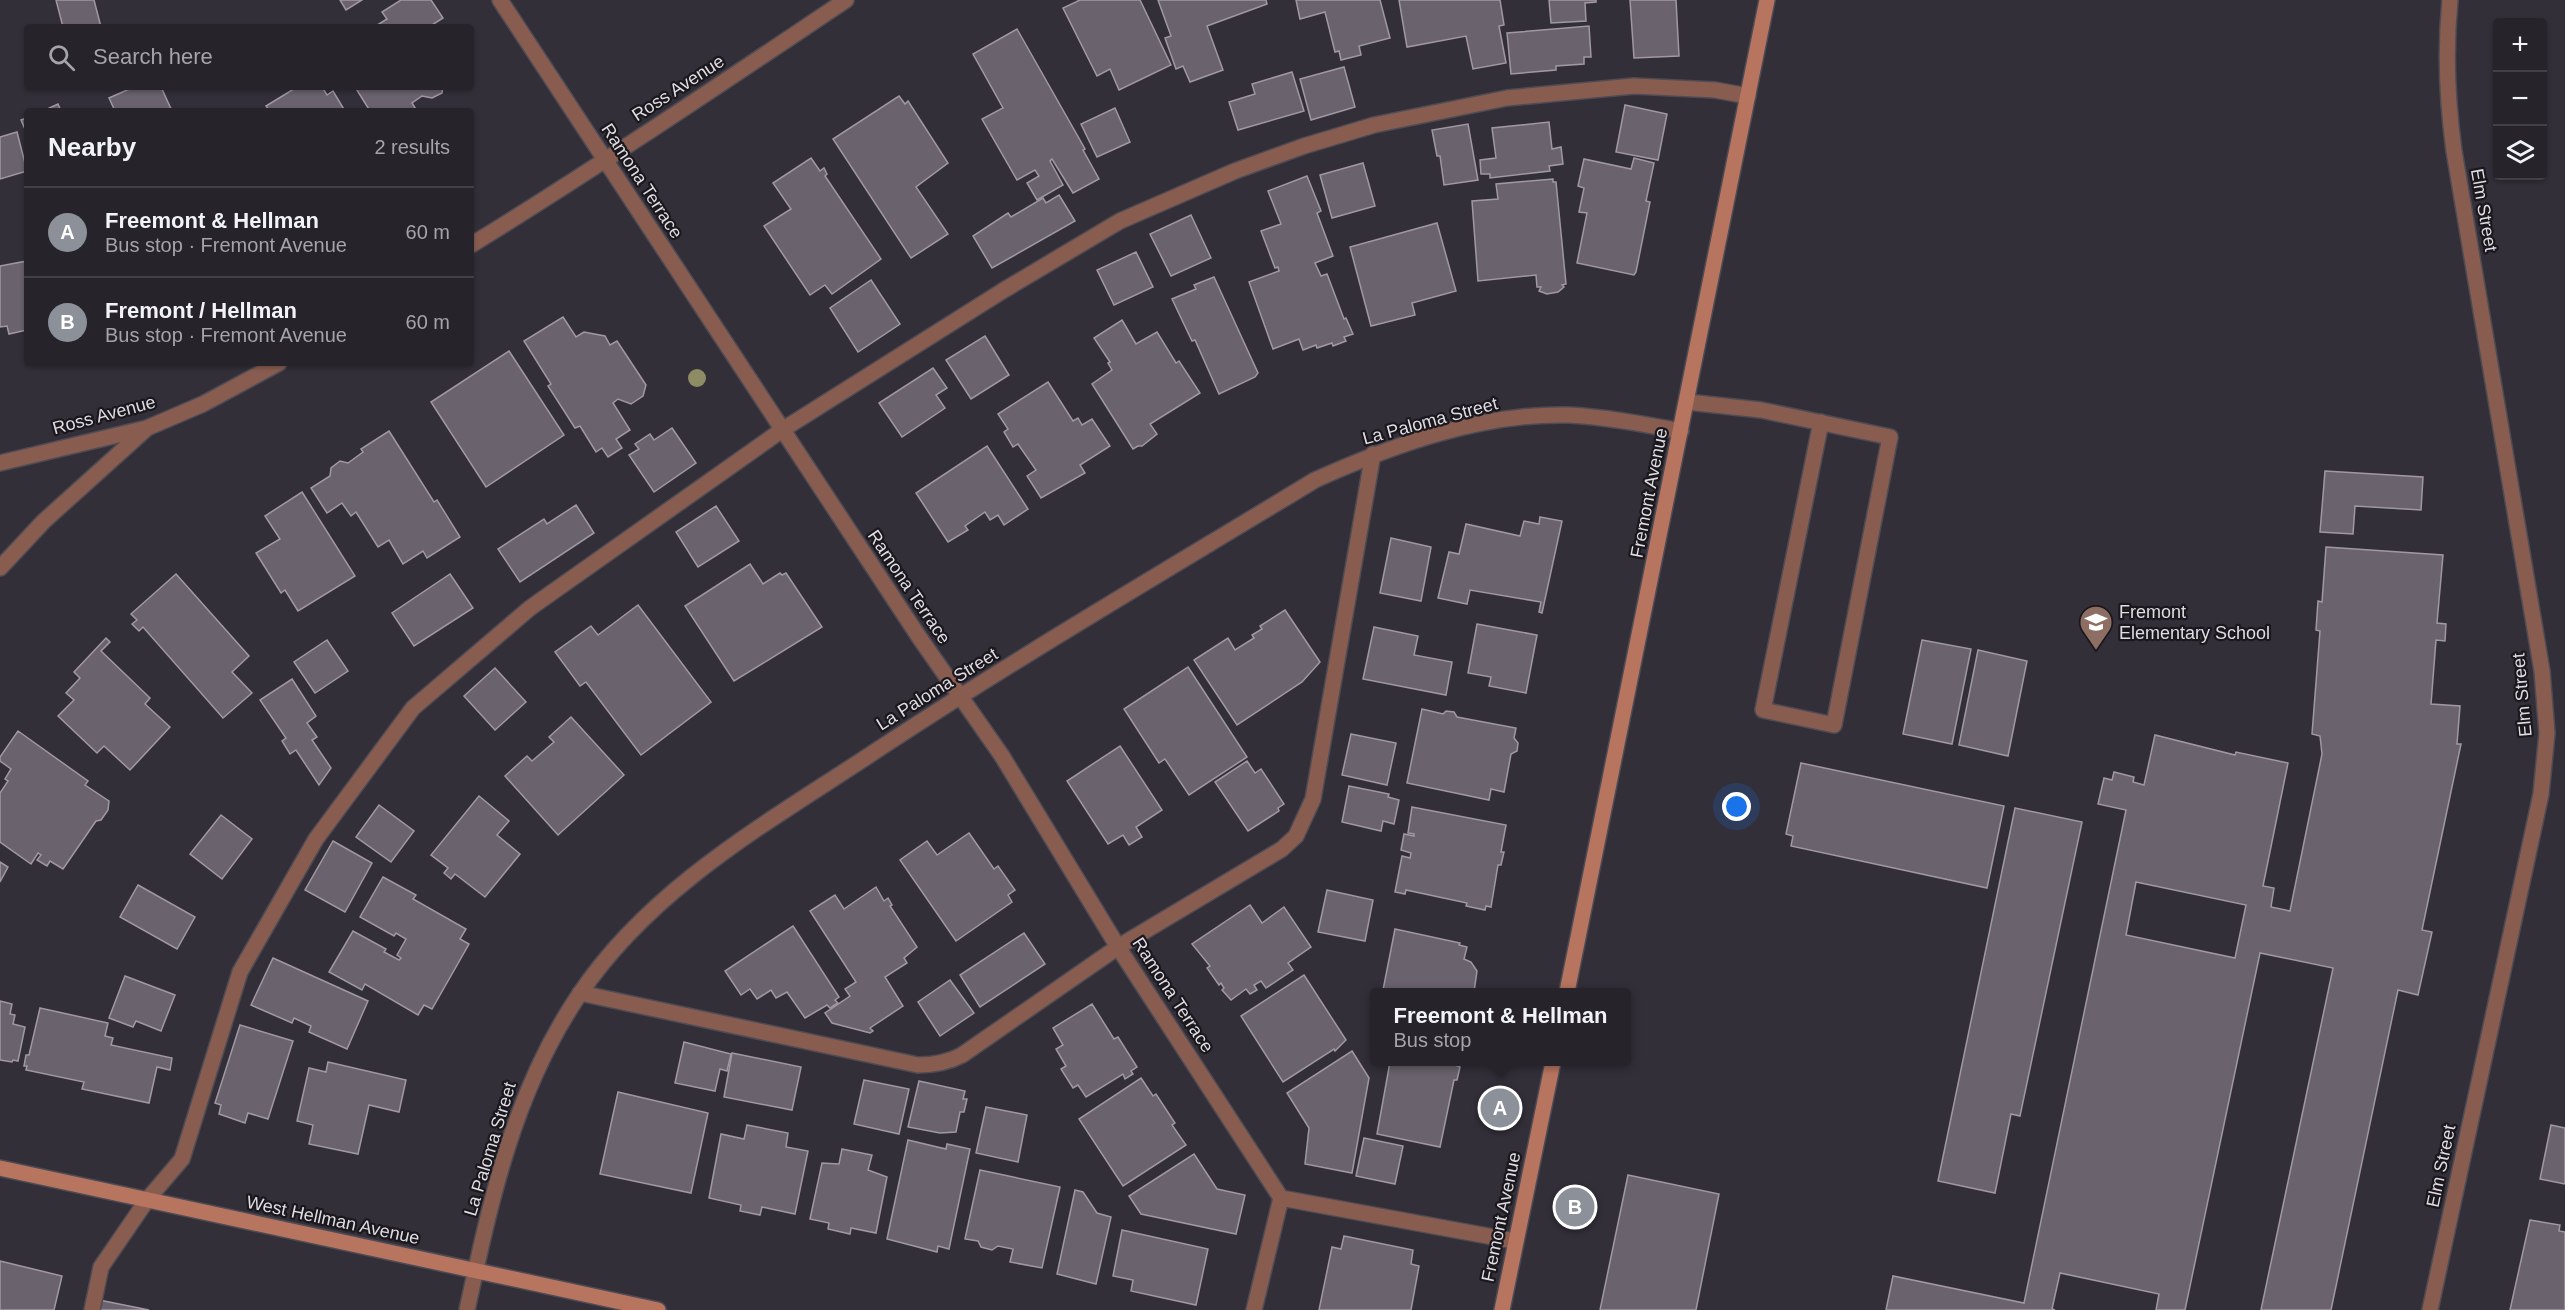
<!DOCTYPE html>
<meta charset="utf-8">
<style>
:root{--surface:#26232b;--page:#2e2b33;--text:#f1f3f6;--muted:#a4a4a9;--line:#424047;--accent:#8c9099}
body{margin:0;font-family:Helvetica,sans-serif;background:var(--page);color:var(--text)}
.controls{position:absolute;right:18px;top:18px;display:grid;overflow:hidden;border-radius:6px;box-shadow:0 2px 4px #0004}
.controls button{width:54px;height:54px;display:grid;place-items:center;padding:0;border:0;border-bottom:2px solid var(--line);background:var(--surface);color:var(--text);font:30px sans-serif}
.you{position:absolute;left:1737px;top:807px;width:21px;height:21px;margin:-15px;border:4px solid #fff;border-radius:50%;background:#1a73e8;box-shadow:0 0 0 9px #1a73e833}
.badge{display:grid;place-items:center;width:39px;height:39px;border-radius:50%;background:var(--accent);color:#fff;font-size:20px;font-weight:700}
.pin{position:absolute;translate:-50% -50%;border:3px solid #fff;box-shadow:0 2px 6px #0006}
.popup{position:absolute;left:1370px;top:988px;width:261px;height:78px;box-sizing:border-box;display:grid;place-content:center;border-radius:6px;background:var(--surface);filter:drop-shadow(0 2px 4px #0005);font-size:20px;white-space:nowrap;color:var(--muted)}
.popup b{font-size:22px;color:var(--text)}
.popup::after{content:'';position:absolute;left:50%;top:100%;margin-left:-12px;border:12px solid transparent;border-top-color:var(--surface)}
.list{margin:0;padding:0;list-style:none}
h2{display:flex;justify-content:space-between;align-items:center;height:78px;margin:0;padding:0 24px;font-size:26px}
h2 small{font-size:20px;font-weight:400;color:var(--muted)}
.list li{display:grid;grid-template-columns:39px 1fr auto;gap:18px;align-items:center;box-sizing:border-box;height:90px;padding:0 24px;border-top:2px solid var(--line)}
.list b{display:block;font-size:22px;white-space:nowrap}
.list p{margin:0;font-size:20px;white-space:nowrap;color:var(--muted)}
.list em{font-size:20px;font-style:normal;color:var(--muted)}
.icon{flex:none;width:33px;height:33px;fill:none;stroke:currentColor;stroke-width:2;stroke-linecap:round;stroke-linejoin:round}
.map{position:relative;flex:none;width:2565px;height:1310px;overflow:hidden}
.search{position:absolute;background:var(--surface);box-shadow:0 2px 4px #0004;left:24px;top:24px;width:450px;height:66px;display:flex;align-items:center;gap:15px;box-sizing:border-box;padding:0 21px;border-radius:6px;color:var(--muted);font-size:22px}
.panel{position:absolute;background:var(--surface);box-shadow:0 2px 4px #0004;left:24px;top:108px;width:450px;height:258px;border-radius:6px}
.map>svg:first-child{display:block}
.building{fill:#6a626d;stroke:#a198a4;stroke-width:1.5;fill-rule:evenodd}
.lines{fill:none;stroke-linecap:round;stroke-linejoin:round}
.lane-casing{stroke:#4f4b54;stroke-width:18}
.street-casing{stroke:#4f4b54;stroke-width:18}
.secondary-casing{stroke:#4f4b54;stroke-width:18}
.lane{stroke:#885d50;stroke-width:15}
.street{stroke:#885d50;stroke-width:15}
.secondary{stroke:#b77560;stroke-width:15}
.tree{fill:#8d8c65}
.labels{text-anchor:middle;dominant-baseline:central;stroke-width:4.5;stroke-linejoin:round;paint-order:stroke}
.street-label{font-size:18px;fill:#dfdce3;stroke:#1a181d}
.poi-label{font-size:18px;fill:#dfdce3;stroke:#1a181d;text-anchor:start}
</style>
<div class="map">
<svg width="2565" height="1310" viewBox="0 0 2565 1310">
<rect width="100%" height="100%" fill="#332f39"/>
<g class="building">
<polygon points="56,0 94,0 101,27 63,27"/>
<polygon points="340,0 362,0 346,10"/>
<polygon points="401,0 431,0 443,18 429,27 374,27 387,19 382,12"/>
<polygon points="1080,0 1140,0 1171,65 1119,90 1110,69 1097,76 1063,8"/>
<polygon points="1158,0 1266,0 1267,4 1207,26 1223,70 1190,82 1183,66 1176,69 1165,38 1171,36"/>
<polygon points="1296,0 1380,0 1390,38 1359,46 1361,55 1341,60 1339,51 1335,52 1325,12 1300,19"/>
<polygon points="1399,0 1500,0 1504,25 1499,26 1506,63 1473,69 1466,36 1407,47"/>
<polygon points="1549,0 1596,0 1596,2 1585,3 1586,21 1551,23"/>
<polygon points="1630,0 1676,0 1679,56 1634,58"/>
<polygon points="1589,26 1591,57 1584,57 1584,64 1556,66 1556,70 1511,74 1507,33"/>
<polygon points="1017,29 1085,149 1083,150 1099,179 1073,193 1052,159 1050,161 1063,185 1037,200 1027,183 1039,176 1035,170 1017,180 982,119 1003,108 973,54"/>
<polygon points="1344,67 1355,107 1311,120 1300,79"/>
<polygon points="1292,72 1304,111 1238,130 1229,102 1255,94 1252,84"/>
<polygon points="134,87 161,87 172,111 115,111 109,98"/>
<polygon points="297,87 322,87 327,95 333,91 345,111 270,111 266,106"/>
<polygon points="355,87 443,87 442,93 432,98 422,96 412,103 417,111 370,111"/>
<polygon points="899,96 905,104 908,101 948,163 916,187 948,234 911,258 833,139"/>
<polygon points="58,104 61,111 43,111"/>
<polygon points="1625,105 1667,114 1658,160 1616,152"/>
<polygon points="1115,108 1130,142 1097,157 1081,124"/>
<polygon points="27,118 27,134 21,120"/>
<polygon points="1549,122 1552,149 1561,147 1563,164 1549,166 1550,171 1490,178 1490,174 1481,174 1480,160 1496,158 1492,128"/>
<polygon points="1468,124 1478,180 1444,185 1440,156 1437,156 1432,130"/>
<polygon points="17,132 27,171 0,179 0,137"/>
<polygon points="811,158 820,171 824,168 827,174 825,176 881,259 832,294 825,285 810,295 764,226 791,209 773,183"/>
<polygon points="1634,158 1654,163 1646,201 1650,202 1636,272 1634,275 1577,263 1587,213 1579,212 1584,188 1578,186 1584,159 1631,169"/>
<polygon points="1363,163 1375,206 1332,218 1320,175"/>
<polygon points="1307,176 1321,211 1317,213 1333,256 1315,263 1321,276 1327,274 1344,319 1346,318 1353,334 1344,337 1346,341 1333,346 1332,343 1317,348 1316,345 1303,350 1299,339 1273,349 1249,282 1279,271 1278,267 1275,268 1261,231 1281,224 1268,191"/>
<polygon points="1553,179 1553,182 1556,182 1566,284 1562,285 1564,287 1558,292 1547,294 1539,291 1541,287 1537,287 1536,275 1478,281 1472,201 1498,199 1496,184"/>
<polygon points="1059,195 1075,221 992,268 973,236 1008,213 1011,217 1043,198 1046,203"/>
<polygon points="1191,215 1211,258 1171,276 1150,234"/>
<polygon points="1437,223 1456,291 1412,303 1415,315 1371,326 1350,247"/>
<polygon points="1136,252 1153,287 1114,305 1097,270"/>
<polygon points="27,261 27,330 9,334 7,326 0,327 0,266"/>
<polygon points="1214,277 1258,373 1255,377 1219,394 1195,340 1192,341 1172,299 1196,289 1194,285"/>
<polygon points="871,280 900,324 858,352 830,308"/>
<polygon points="563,317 576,337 584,332 605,336 610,345 617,341 646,385 643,396 631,404 618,399 613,403 630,430 616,439 622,448 608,457 602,448 596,452 580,426 575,428 548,386 551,384 524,341"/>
<polygon points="1122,320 1136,344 1157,332 1176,363 1179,361 1200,393 1150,424 1157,434 1142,446 1138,446 1133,449 1092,384 1112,370 1108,363 1110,362 1094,338"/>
<polygon points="985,336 1009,375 971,399 946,360"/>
<polygon points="509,351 564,435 486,487 431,402"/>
<polygon points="933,368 947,388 936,395 945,408 902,437 879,403"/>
<polygon points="1048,382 1073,421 1078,418 1082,425 1092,419 1110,446 1080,465 1085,473 1041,498 1027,476 1036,470 1018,444 1013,447 1004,432 1008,429 998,414"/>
<polygon points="672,428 696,463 654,492 629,455 639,449 635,444 650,434 654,440"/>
<polygon points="389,431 434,502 437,500 460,537 427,558 423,551 403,564 389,540 378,547 356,512 351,516 342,503 327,513 311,488 330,476 331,468 340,461 348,463 363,452 361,449"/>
<polygon points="987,446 1028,509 1004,525 998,515 990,520 985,512 965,526 968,530 948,542 916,493"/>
<polygon points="2325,471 2423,477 2421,510 2355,506 2353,534 2320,532"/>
<polygon points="302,492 355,576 298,611 285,590 281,593 256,553 280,539 265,516"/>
<polygon points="576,505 594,533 520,582 498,549 544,519 547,524"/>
<polygon points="716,506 739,541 698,567 676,532"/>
<polygon points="1540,517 1562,521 1542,613 1539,612 1541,602 1470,590 1467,604 1438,598 1449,552 1459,554 1466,524 1520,536 1524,521 1539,524"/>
<polygon points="1391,538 1431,547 1421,601 1380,593"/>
<path d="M2326,547L2443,555L2437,623L2446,624L2445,641L2436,640L2431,704L2460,706L2457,744H2461L2422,930L2432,932L2418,995L2398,990L2331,1310H2261L2333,968L2260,953L2185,1310H2156L2159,1294L2060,1273L2052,1309L2055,1310H1886L1893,1276L2024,1303L2126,810L2098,804L2104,778L2112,780L2114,772L2134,777L2133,782L2144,785L2155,735L2235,755L2236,752L2288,763L2263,886L2274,888L2271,907L2290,911L2322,754L2320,736L2312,734L2320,631L2316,630L2318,601L2322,602ZM2136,882L2246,905L2235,958L2126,935Z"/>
<polygon points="750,564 763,584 780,573 782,575 786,573 822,627 734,681 685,606"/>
<polygon points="176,574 249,656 232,672 252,693 223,718 143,627 139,631 132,624 137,620 131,614"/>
<polygon points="450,574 473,608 414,646 392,613"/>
<polygon points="638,605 711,702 641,755 586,682 580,686 555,652 591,626 598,635"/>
<polygon points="1285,610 1320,662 1302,682 1237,725 1194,660 1228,638 1235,650 1254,638 1252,635 1262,629 1260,626"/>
<polygon points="1477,624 1537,635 1526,693 1489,686 1491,677 1468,673"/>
<polygon points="1374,627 1418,636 1414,655 1452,662 1446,695 1363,679"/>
<polygon points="106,638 110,642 101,651 150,698 145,704 170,727 130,770 104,746 97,753 58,716 74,700 66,693 80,678 74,672"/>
<polygon points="327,640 348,671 315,693 294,662"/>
<polygon points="1922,640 1971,649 1952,744 1903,734"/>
<polygon points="1978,650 2027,661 2008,756 1959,745"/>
<polygon points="1188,667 1247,757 1189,795 1165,759 1159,763 1124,709"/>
<polygon points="495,668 526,702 495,730 464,696"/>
<polygon points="292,679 316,716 307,723 317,737 312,740 331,768 319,785 296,750 290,754 282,741 286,738 260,700"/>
<polygon points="1422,709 1443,714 1446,711 1454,712 1457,717 1516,728 1514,738 1518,743 1517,751 1511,754 1504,792 1491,789 1489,800 1407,783"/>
<polygon points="571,717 624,775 558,835 505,776 527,756 532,761 554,742 549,737"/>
<polygon points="18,731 88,781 85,785 109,801 108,810 101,820 96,821 63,869 50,861 47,866 37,860 41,855 38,853 31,864 0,842 0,793 8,781 5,779 11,769 0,761 0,757"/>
<polygon points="1351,734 1396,743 1387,785 1342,775"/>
<polygon points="1120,746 1162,810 1136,827 1142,837 1129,845 1123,835 1108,844 1067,781"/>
<polygon points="1247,761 1255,773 1261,769 1284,804 1278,808 1279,811 1248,831 1215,782"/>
<polygon points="1801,763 2004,806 1987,888 1791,846 1793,836 1786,834"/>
<polygon points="1349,786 1389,794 1388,797 1399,800 1394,824 1383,821 1381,831 1342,822"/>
<polygon points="479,796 509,821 497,835 520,854 485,897 455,874 451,879 444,873 448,868 431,855"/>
<polygon points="379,805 414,831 391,862 356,837"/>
<polygon points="1412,807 1506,825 1501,852 1504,852 1501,865 1498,865 1491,907 1486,906 1485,910 1466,906 1467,903 1406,890 1405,894 1395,892 1402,856 1410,858 1411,853 1401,850 1404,834 1414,836 1414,834 1408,833"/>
<polygon points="2015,808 2082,822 2020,1116 2011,1114 1995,1193 1938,1181"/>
<polygon points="221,815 252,839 222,879 190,854"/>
<polygon points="969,833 994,869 998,866 1015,890 1008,895 1012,902 956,941 900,860 927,841 937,855"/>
<polygon points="333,841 372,863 345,912 305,890"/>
<polygon points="0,862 8,867 0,882"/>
<polygon points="383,877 416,895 413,899 466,929 460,939 469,944 432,1009 424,1005 418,1015 365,984 362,990 329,972 353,931 386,949 384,952 399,960 401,958 397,955 406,939 396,933 394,936 360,917"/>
<polygon points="138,885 195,917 177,949 120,917"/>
<polygon points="876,887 884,901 888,898 892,905 890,906 917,947 904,958 907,963 885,977 903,1006 870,1028 873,1031 870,1033 832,1023 825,1013 850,996 845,989 856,982 810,911 835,895 844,909"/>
<polygon points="1327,890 1373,900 1365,941 1318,932"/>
<polygon points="1250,905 1262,923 1284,907 1311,947 1288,963 1293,970 1266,988 1261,981 1254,985 1257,990 1250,994 1246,989 1231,1000 1222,990 1224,988 1221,983 1219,985 1207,968 1210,966 1192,944"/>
<polygon points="793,926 839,997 835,1000 838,1003 830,1008 827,1005 805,1018 787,992 776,998 771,990 757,999 750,989 741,995 725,971"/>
<polygon points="1395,929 1460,943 1459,945 1467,947 1464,959 1471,962 1477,971 1474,992 1398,992 1383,990"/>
<polygon points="1024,933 1045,964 980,1007 960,975"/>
<polygon points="273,958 368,1001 347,1049 309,1032 311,1026 294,1018 292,1023 251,1005"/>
<polygon points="1304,975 1346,1040 1335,1051 1334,1049 1283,1082 1241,1016"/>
<polygon points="125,976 175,995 161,1031 136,1021 133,1027 109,1018"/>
<polygon points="950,980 974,1013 940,1036 918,1002"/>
<polygon points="0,1001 12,1004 10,1014 15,1015 13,1024 25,1027 18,1061 13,1060 12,1062 0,1060"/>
<polygon points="1092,1004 1114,1039 1118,1037 1137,1067 1131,1071 1133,1074 1125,1079 1123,1074 1086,1097 1078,1085 1073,1088 1061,1069 1066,1066 1056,1049 1063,1045 1053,1028"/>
<polygon points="40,1008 108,1023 105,1036 113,1038 111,1045 172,1058 170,1070 157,1067 149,1103 82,1089 84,1082 26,1070 27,1066 24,1066 26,1055 29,1055"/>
<polygon points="240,1025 293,1041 268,1119 248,1113 245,1123 219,1114 221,1105 215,1103"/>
<polygon points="684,1042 731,1054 727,1071 720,1069 715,1091 675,1083"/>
<polygon points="1352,1051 1369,1078 1352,1173 1305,1164 1309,1128 1287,1093"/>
<polygon points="732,1053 801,1067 792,1110 724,1097"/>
<polygon points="328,1062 406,1080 399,1112 369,1105 358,1154 309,1144 313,1125 297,1121 309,1068 326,1072"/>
<polygon points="1390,1062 1461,1062 1457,1063 1457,1066 1460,1067 1457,1080 1454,1080 1440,1147 1377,1134"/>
<polygon points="1141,1078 1153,1096 1156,1094 1175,1123 1172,1125 1186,1145 1123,1186 1079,1119"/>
<polygon points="864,1080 909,1089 899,1134 854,1124"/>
<polygon points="919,1081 965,1091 963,1099 967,1099 964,1112 960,1112 956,1132 940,1133 908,1127"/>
<polygon points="618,1092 708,1113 691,1193 600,1174"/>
<polygon points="986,1107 1027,1115 1018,1162 976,1153"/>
<polygon points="747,1125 788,1133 786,1147 808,1151 795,1214 762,1207 760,1215 740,1211 741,1205 709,1198 721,1134 744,1139"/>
<polygon points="2551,1125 2565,1128 2565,1184 2540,1179"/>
<polygon points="1364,1138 1403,1146 1395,1184 1356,1176"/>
<polygon points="908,1140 946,1149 947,1144 970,1149 949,1249 938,1246 937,1252 887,1239"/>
<polygon points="842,1149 872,1155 868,1170 887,1177 876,1233 851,1228 850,1234 828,1229 829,1223 810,1219 822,1163 839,1164"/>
<polygon points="1194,1154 1217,1189 1245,1195 1236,1234 1141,1214 1129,1196"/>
<polygon points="980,1170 1060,1187 1042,1268 1010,1262 1013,1249 998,1246 992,1250 981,1247 978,1241 965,1239"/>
<polygon points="1628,1175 1719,1194 1696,1310 1600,1310"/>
<polygon points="1075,1190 1083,1192 1097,1213 1111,1217 1096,1284 1057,1274"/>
<polygon points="2530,1220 2560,1225 2559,1231 2565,1232 2565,1310 2510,1310"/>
<polygon points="1122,1230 1208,1249 1196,1305 1131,1291 1133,1280 1113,1276"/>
<polygon points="1344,1236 1413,1250 1411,1264 1419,1266 1411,1310 1319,1310 1332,1247 1341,1249"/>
<polygon points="0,1261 62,1276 54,1310 0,1310"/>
<polygon points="99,1300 149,1310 97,1310"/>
</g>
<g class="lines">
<g class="lane-casing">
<g id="lane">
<polyline points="1687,402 1761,410 1890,437 1834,725 1763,710 1821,422"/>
<path d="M580,993L918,1065C934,1065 947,1063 962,1055L1118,947L1282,849L1296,836L1313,799L1373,454"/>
<polyline points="92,1310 101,1267 147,1200 182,1159 240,972 316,839 413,708 530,608 782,430 1004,290 1120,221 1235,171 1304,146 1374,125 1507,98 1634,86 1715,90 1748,96"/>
</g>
</g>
<g class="street-casing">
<g id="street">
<polyline points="500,0 919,637 1002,756 1118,947 1281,1198 1515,1241"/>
<path d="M471,245C598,167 722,83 846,0"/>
<polyline points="0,463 147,428 203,404 279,363"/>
<polyline points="0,568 44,521 145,430"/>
<path d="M467,1310C491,1199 514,1091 579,995C648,892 758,828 859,762C1008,663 1162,573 1315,480C1393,445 1481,413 1568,415C1606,417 1643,424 1681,431"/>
<polyline points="1254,1310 1281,1198"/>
<path d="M2430,1310L2541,794L2547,733L2542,671L2454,151C2447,100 2445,51 2450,0"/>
</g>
</g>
<g class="secondary-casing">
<g id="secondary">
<polyline points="1567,992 1767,0"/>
<polyline points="0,1168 658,1310"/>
<polyline points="1502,1310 1553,1062"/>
</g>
</g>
<use href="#lane" class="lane"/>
<use href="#street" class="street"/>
<use href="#secondary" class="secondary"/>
</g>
<circle class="tree" cx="697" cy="378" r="9"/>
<defs>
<g id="school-pin" transform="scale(1.725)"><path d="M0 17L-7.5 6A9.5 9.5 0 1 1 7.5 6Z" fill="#8d6e63" stroke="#1a181d"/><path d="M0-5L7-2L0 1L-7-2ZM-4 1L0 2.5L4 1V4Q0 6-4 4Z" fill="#fff"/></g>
</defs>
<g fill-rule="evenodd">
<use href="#school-pin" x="2096" y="622"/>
</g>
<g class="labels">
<g class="street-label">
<text transform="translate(678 88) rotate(-33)">Ross Avenue</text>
<text transform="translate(642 181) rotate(57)">Ramona Terrace</text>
<text transform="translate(2484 210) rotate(80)">Elm Street</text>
<text transform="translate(104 415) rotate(-15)">Ross Avenue</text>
<text transform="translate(1430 421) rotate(-15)">La Paloma Street</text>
<text transform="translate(1649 493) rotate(-79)">Fremont Avenue</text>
<text transform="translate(909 587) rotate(56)">Ramona Terrace</text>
<text transform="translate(937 689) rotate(-32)">La Paloma Street</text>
<text transform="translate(2522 695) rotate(-95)">Elm Street</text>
<text transform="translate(1173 995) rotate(57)">Ramona Terrace</text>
<text transform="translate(490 1149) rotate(-73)">La Paloma Street</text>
<text transform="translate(2441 1166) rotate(-78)">Elm Street</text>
<text transform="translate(1501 1217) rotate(-78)">Fremont Avenue</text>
<text transform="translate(333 1220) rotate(12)">West Hellman Avenue</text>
</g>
<g class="poi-label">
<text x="2119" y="612">Fremont<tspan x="2119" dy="21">Elementary School</tspan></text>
</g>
</g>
</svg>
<div class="controls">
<button>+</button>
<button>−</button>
<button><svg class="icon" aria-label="layers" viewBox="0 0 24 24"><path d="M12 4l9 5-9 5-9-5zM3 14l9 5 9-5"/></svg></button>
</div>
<div class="you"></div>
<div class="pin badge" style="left:1500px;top:1108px">A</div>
<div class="popup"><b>Freemont &amp; Hellman</b>Bus stop</div>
<div class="pin badge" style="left:1575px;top:1207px">B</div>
<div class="search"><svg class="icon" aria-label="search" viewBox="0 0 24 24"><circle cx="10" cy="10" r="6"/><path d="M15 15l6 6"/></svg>Search here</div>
<section class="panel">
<h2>Nearby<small>2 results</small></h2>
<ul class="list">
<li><span class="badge">A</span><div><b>Freemont &amp; Hellman</b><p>Bus stop · Fremont Avenue</p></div><em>60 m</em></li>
<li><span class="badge">B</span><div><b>Fremont / Hellman</b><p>Bus stop · Fremont Avenue</p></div><em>60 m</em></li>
</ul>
</section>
</div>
